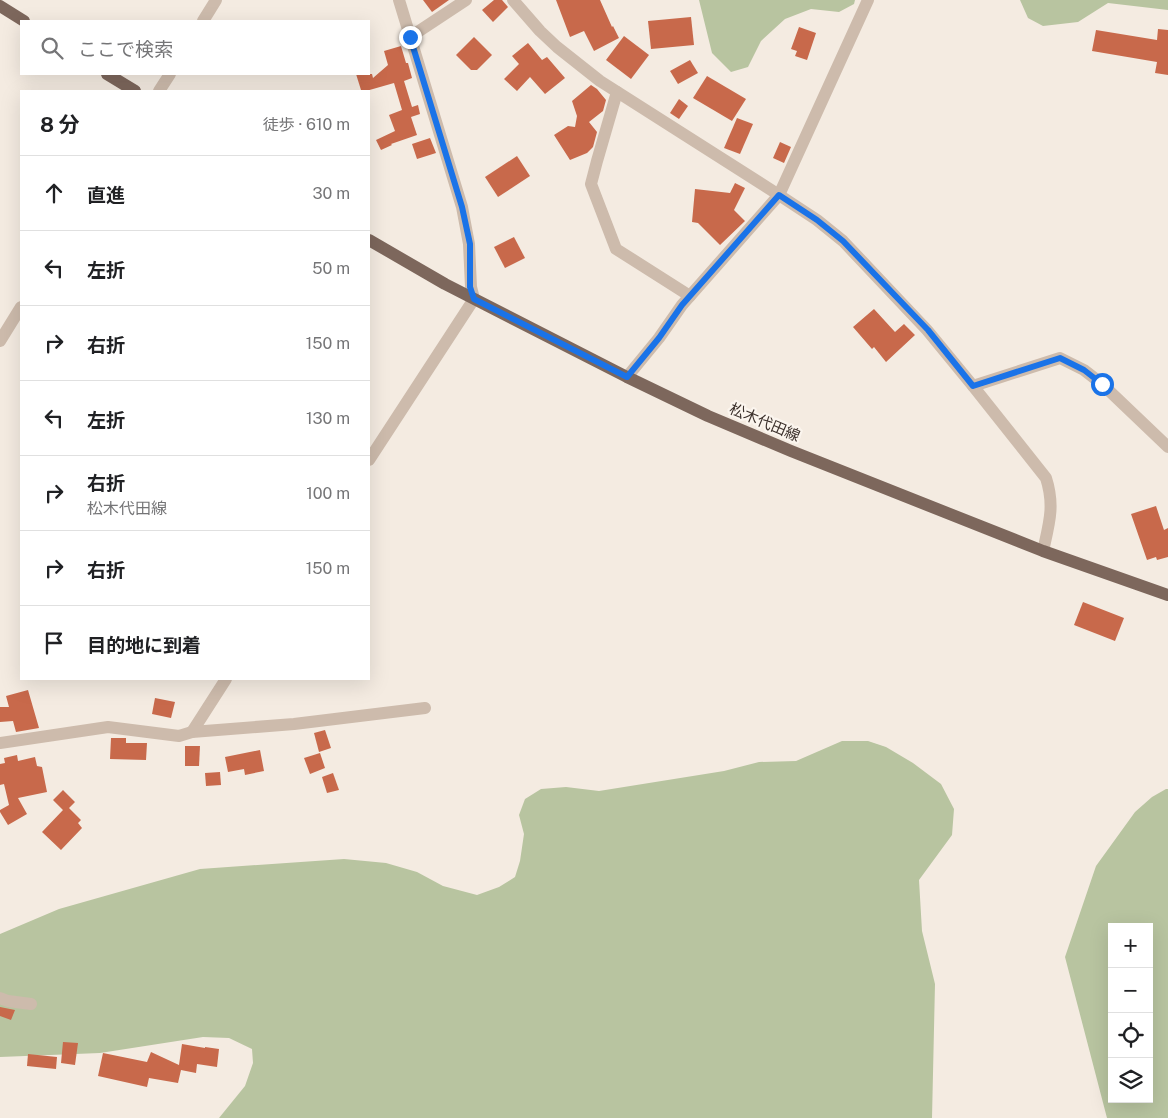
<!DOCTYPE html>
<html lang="ja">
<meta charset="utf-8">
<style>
:root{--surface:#fff;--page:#f6f6f6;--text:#202124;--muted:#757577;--line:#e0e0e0}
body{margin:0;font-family:"Public Sans","Noto Sans JP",sans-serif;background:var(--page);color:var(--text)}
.controls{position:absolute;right:15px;bottom:15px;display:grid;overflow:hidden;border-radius:0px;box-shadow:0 5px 20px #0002}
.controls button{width:45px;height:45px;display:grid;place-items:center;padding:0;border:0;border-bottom:1px solid var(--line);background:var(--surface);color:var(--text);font:25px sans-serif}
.stop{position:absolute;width:15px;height:15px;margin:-11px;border:4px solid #1a73e8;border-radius:50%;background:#fff}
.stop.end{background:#1a73e8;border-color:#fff;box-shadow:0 1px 5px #0008}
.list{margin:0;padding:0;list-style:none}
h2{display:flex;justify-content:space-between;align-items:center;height:65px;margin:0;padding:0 20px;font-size:21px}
h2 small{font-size:16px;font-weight:400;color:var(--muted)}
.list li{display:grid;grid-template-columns:32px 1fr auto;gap:15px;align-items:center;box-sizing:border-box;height:75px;padding:0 20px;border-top:1px solid var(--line)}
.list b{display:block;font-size:19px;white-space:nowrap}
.list p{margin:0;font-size:16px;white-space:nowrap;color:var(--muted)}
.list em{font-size:16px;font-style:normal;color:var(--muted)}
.icon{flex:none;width:28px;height:28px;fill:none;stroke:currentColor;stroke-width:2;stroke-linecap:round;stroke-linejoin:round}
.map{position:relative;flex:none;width:1168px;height:1118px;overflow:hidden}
.search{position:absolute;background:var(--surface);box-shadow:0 5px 20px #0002;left:20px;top:20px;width:350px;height:55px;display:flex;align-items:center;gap:12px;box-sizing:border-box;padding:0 18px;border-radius:0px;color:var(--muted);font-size:19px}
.panel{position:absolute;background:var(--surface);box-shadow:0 5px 20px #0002;left:20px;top:90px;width:350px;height:590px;border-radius:0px}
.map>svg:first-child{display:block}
.green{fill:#b8c4a0;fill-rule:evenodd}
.building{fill:#c8694b}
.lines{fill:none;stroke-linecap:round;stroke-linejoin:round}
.minor{stroke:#cdbbac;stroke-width:12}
.major{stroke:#7d675c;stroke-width:12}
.route{stroke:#1a73e8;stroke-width:6}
.labels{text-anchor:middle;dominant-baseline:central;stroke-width:4.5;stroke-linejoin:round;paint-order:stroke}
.street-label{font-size:15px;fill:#3b302b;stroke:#fbf5ee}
</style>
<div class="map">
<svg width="1168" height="1118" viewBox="0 0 1168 1118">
<rect width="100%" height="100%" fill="#f4ebe1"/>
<g class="green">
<polygon points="699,0 855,0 854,4 839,12 811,9 785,19 761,41 748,67 731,72 712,53"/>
<polygon points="1020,0 1168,0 1168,10 1108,3 1078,22 1043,26 1028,18"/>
<polygon points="842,741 868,741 886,747 913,763 941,784 954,809 952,835 919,880 922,931 935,984 932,1118 219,1118 245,1086 253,1063 252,1049 229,1038 203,1037 100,1053 0,1057 0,934 59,909 200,869 344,859 386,863 417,872 443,886 477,895 499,887 515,877 520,861 524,834 519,815 525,799 541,789 566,787 599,791 724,771 759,762 796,761"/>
<path d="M1166,789H1168V1118H1107L1065,957L1096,866L1135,812L1152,797ZM1112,927H1149V1099H1112Z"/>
</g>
<g class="building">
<polygon points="423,0 449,0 432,12"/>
<polygon points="494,0 502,0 508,7 493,22 482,10"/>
<polygon points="556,0 600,0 612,27 613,26 619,38 594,51 584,31 570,37"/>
<polygon points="691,17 694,45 651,49 648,21"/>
<polygon points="799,27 816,33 807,60 795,56 797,51 791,49"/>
<polygon points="1158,29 1168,30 1168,75 1155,73 1157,62 1092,51 1096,30 1157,40"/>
<polygon points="624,36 649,55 631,79 606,60"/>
<polygon points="474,37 492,55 477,70 471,70 456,55"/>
<polygon points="528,43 542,60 547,57 565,78 545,94 530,77 517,91 504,79 519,64 512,56"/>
<polygon points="401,46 406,63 408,63 412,78 404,81 412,107 418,105 420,114 411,117 417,135 391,144 392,145 381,150 376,140 395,131 389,115 402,110 394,83 366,91 359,91 361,90 356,74 372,74 373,78 388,65 384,51"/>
<polygon points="690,60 698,73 678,84 670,71"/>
<polygon points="707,76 746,99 732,121 693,98"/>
<polygon points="591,85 597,89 606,100 603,111 589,122 597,132 593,147 587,153 570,160 554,135 568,126 575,127 577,116 572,101"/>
<polygon points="679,99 688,106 679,119 670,113"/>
<polygon points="737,118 753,124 740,154 724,148"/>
<polygon points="430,138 436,153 417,159 412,144"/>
<polygon points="780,142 791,147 784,163 773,158"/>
<polygon points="517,156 530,176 498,197 485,177"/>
<polygon points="735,183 745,188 734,210 745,221 720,245 698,223 692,222 695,189 730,193"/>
<polygon points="514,237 525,258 505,268 494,247"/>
<polygon points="874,309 895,332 904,324 915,335 886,362 874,347 872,349 853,327"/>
<polygon points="1156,506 1164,530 1168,528 1168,557 1157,560 1156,557 1147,560 1131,514"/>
<polygon points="1083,602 1124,618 1115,641 1074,625"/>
<polygon points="28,690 39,728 16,732 13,721 0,722 0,707 9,707 6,696"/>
<polygon points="155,698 175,702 171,718 152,714"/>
<polygon points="325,730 331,748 319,752 314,733"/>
<polygon points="111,738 126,738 126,743 147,743 146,760 110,759"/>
<polygon points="185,746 200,746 199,766 185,766"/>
<polygon points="260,750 264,771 245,775 244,769 228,772 225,757"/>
<polygon points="320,753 325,768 310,774 304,758"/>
<polygon points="17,755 18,761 35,757 37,766 42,767 47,792 18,798 27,814 8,825 0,812 0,810 9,805 4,784 0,785 0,764 5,763 4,758"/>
<polygon points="220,772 221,785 206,786 205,773"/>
<polygon points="333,773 339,790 327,793 322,777"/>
<polygon points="63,790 75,802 69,808 81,820 78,823 82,828 61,850 42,832 63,810 53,800"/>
<polygon points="0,1007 15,1010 11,1020 0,1016"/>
<polygon points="63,1042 78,1043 75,1065 61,1063"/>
<polygon points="182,1044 205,1048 205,1047 219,1049 217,1067 197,1064 196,1073 181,1070 178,1083 149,1078 147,1087 98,1076 103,1053 147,1062 151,1052 179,1065"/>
<polygon points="28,1054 57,1057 56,1069 27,1066"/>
</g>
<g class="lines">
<g class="minor">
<path d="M513,0L540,31L557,47L600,81L779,195L817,220L843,241L927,330L973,386L1046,478C1055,506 1049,524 1043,551"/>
<polyline points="203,21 216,0"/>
<polyline points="410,37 466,0"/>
<polyline points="159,91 170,74"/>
<polyline points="617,92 597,161 591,184 616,249 690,296"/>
<polyline points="0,341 21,307"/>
<polyline points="627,377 659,338 682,305 779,195 868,0"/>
<polyline points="973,386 1060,358 1084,370 1102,384 1168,447"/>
<polyline points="369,460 474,299 471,287 469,244 462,207 399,0"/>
<polyline points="192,732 226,679"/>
<polyline points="0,743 108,727 179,736 192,732 294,724 425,708"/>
<polyline points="0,998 8,1001 31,1004"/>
</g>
<g class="major">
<polyline points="0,6 24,21"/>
<polyline points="107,74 135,91"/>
<polyline points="369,240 445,284 627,377 708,416 791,451 1043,551 1168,595"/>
</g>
</g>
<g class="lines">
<polyline class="route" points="410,37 462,207 470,244 470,287 474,299 627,377 659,338 682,305 779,195 817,220 843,241 928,330 973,386 1060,358 1084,370 1102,384"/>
</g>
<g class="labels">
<g class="street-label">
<text transform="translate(765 422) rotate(23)">松木代田線</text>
</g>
</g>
</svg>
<div class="controls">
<button>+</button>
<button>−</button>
<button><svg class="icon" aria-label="locate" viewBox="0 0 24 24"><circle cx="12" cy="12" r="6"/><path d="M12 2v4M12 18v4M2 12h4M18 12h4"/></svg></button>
<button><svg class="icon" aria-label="layers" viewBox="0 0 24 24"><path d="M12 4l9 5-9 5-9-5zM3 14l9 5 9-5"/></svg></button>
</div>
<div class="stop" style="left:1102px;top:384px"></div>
<div class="stop end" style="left:410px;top:37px"></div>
<div class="search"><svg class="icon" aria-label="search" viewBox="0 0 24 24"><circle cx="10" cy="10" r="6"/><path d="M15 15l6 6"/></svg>ここで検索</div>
<section class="panel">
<h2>8 分<small>徒歩 · 610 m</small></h2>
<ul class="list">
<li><svg class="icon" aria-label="ahead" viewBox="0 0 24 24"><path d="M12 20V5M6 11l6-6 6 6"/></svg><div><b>直進</b></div><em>30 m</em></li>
<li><svg class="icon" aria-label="left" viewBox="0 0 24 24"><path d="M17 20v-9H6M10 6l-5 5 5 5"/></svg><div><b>左折</b></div><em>50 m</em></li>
<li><svg class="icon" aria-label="right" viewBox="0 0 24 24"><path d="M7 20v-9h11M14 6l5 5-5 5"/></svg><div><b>右折</b></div><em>150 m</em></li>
<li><svg class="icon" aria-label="left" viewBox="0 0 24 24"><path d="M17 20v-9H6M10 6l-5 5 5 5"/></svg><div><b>左折</b></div><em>130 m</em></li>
<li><svg class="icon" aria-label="right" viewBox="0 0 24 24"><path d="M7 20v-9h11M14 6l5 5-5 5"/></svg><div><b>右折</b><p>松木代田線</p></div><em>100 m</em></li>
<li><svg class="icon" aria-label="right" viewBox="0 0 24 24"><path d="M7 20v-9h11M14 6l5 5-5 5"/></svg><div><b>右折</b></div><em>150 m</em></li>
<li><svg class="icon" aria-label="arrive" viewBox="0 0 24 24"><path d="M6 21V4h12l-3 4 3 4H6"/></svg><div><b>目的地に到着</b></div></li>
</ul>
</section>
</div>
